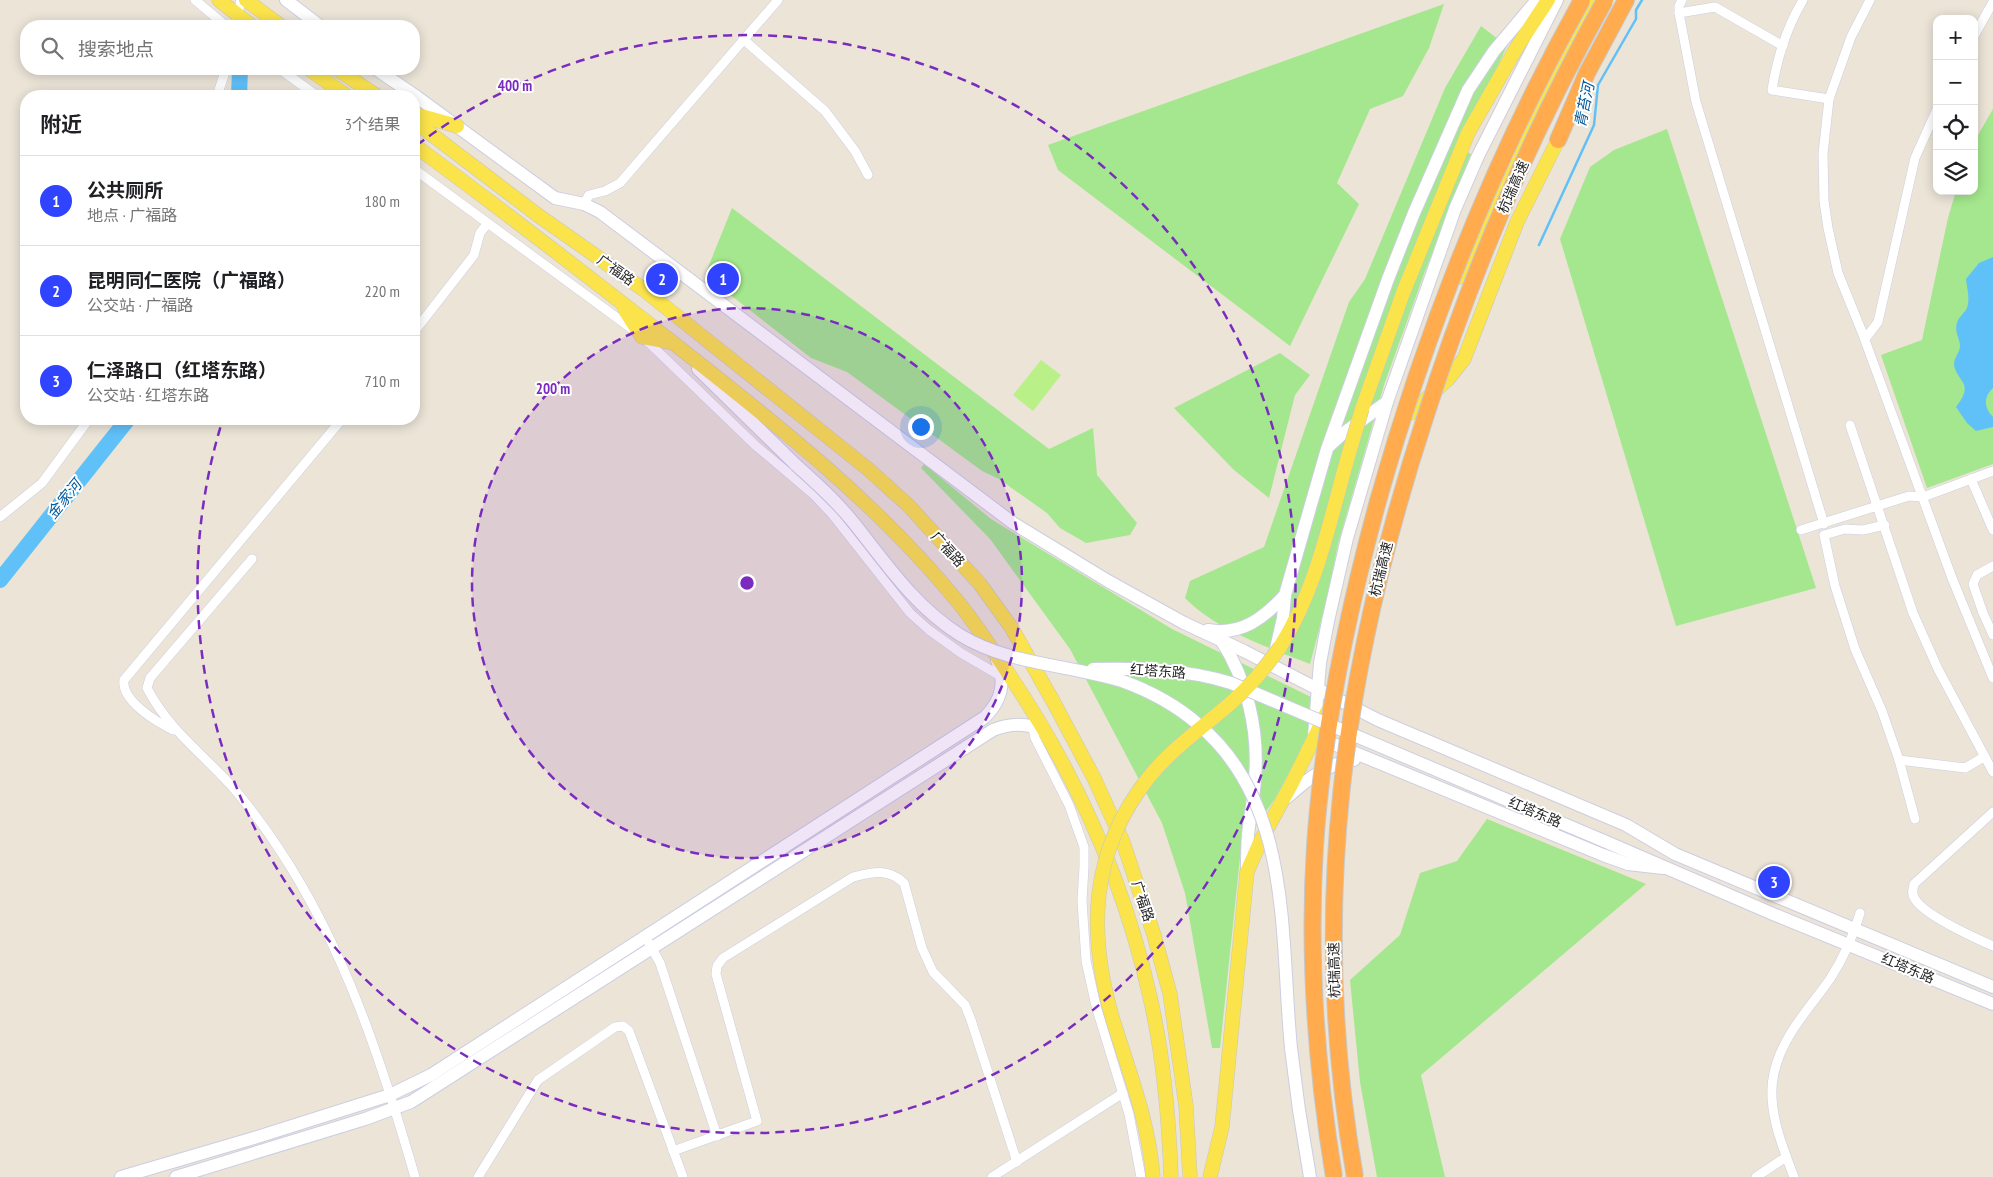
<!DOCTYPE html>
<html lang="zh">
<meta charset="utf-8">
<style>
:root{--surface:#fff;--page:#f2f2f2;--text:#202124;--muted:#757577;--line:#e0e0e0;--accent:#3043ff}
body{margin:0;font-family:"PT Sans Narrow","Noto Sans SC",sans-serif;background:var(--page);color:var(--text)}
.controls{position:absolute;right:15px;top:15px;display:grid;overflow:hidden;border-radius:10px;box-shadow:0 2px 12px #0003}
.controls button{width:45px;height:45px;display:grid;place-items:center;padding:0;border:0;border-bottom:1px solid var(--line);background:var(--surface);color:var(--text);font:25px sans-serif}
.you{position:absolute;left:920px;top:426px;width:18px;height:18px;margin:-12px;border:4px solid #fff;border-radius:50%;background:#1a73e8;box-shadow:0 0 0 8px #1a73e833}
.badge{display:grid;place-items:center;width:32px;height:32px;border-radius:50%;background:var(--accent);color:#fff;font-size:16px;font-weight:700}
.pin{position:absolute;translate:-50% -50%;border:2px solid #fff;box-shadow:0 1px 5px #0006}
.list{margin:0;padding:0;list-style:none}
h2{display:flex;justify-content:space-between;align-items:center;height:65px;margin:0;padding:0 20px;font-size:21px}
h2 small{font-size:16px;font-weight:400;color:var(--muted)}
.list li{display:grid;grid-template-columns:32px 1fr auto;gap:15px;align-items:center;box-sizing:border-box;height:90px;padding:0 20px;border-top:1px solid var(--line)}
.list b{display:block;font-size:19px;white-space:nowrap}
.list p{margin:0;font-size:16px;white-space:nowrap;color:var(--muted)}
.list em{font-size:16px;font-style:normal;color:var(--muted)}
.icon{flex:none;width:28px;height:28px;fill:none;stroke:currentColor;stroke-width:2;stroke-linecap:round;stroke-linejoin:round}
.map{position:relative;flex:none;width:1993px;height:1177px;overflow:hidden}
.search{position:absolute;background:var(--surface);box-shadow:0 2px 12px #0003;left:20px;top:20px;width:400px;height:55px;display:flex;align-items:center;gap:12px;box-sizing:border-box;padding:0 18px;border-radius:20px;color:var(--muted);font-size:19px}
.panel{position:absolute;background:var(--surface);box-shadow:0 2px 12px #0003;left:20px;top:90px;width:400px;height:335px;border-radius:20px}
.map>svg:first-child{display:block}
.green{fill:#a4e78e}
.pitch{fill:#baf088}
.water{fill:#60c1f8}
.lines{fill:none;stroke-linecap:round;stroke-linejoin:round}
.stream{stroke:#60c1f8;stroke-width:2.5}
.river{stroke:#60c1f8;stroke-width:16}
.street-casing{stroke:#cccee2;stroke-width:10}
.secondary-casing{stroke:#cccee2;stroke-width:14}
.primary-casing{stroke:#c7c7c7;stroke-width:15}
.highway-casing{stroke:#c7c7c7;stroke-width:18}
.street{stroke:#fff;stroke-width:9}
.secondary{stroke:#fff;stroke-width:12}
.primary{stroke:#fbe34c;stroke-width:14}
.highway{stroke:#ffab4e;stroke-width:16}
.secondary-bridge-casing{stroke:#cccee2;stroke-width:14;stroke-linecap:butt}
.primary-bridge-casing{stroke:#c7c7c7;stroke-width:15;stroke-linecap:butt}
.highway-bridge-casing{stroke:#c7c7c7;stroke-width:18;stroke-linecap:butt}
.secondary-bridge{stroke:#fff;stroke-width:12}
.primary-bridge{stroke:#fbe34c;stroke-width:14}
.highway-bridge{stroke:#ffab4e;stroke-width:16}
.ring{fill:none;stroke:#7b2cbf;stroke-width:2.5;stroke-dasharray:9 6}
.labels{text-anchor:middle;dominant-baseline:central;stroke-width:4;stroke-linejoin:round;paint-order:stroke}
.street-label{font-size:14px;fill:#272727;stroke:#fff}
.water-label{font-size:15px;font-style:italic;fill:#035b9f;stroke:#fff}
.centre{fill:#7b2cbf;stroke:#fff;stroke-width:2.5}
.ring-label{font-size:15px;text-anchor:middle;font-weight:bold;fill:#7b2cbf;stroke:#fff;stroke-width:4;stroke-linejoin:round;paint-order:stroke}
</style>
<div class="map">
<svg width="1993" height="1177" viewBox="0 0 1993 1177">
<rect width="100%" height="100%" fill="#ebe4d7"/>
<g class="green">
<polygon points="1444,4 1429,48 1403,96 1370,109 1337,183 1359,204 1290,346 1058,170 1048,145"/>
<path d="M1481,26L1507,46L1460,148L1471,154L1424,274L1384,385L1338,544L1327,599L1310,664C1269,648 1215,629 1185,598L1190,581L1264,547L1349,302L1365,279L1445,88Z"/>
<polygon points="1993,109 1993,464 1927,488 1881,355 1922,340 1948,218 1956,191 1974,191 1974,142"/>
<polygon points="1667,129 1816,588 1676,626 1560,239 1590,167 1614,150"/>
<polygon points="732,208 1049,449 1093,428 1097,475 1137,523 1130,535 1086,543 1060,528 1047,513 999,479 982,471 847,372 811,358 705,275"/>
<polygon points="1280,353 1310,375 1295,395 1269,498 1234,470 1174,408"/>
<polygon points="924,464 991,519 1172,629 1311,697 1308,737 1276,797 1241,848 1220,1048 1212,1048 1185,893 1162,823 1070,649 990,539 921,468"/>
<polygon points="1487,819 1646,884 1421,1075 1445,1177 1377,1177 1360,1082 1350,980 1400,935 1420,873 1457,861"/>
</g>
<polygon class="pitch" points="1041,360 1061,375 1033,411 1013,395"/>
<path class="water" d="M1993,257V388C1983,397 1984,408 1993,417V427L1976,431L1967,423L1956,407C1976,382 1956,382 1954,364C1954,358 1960,352 1960,346C1960,339 1954,331 1957,323C1958,318 1963,314 1966,310C1971,301 1967,289 1966,279L1979,263Z"/>
<g class="lines">
<polyline class="stream" points="1539,245 1594,125 1598,85 1636,19 1636,10 1642,0"/>
<g class="river">
<polyline points="239,96 240,69"/>
<polyline points="0,580 128,419"/>
</g>
<g class="street-casing">
<g id="street">
<polyline points="195,0 226,26"/>
<polyline points="1682,0 1679,6 1679,13 1696,102 1824,524"/>
<path d="M1803,0C1787,27 1777,58 1772,90L1829,99"/>
<polyline points="1870,0 1851,37 1829,99 1823,154 1824,201 1828,228 1838,273 1862,332 1952,578 1993,678"/>
<polyline points="1679,13 1715,7 1783,46"/>
<polyline points="235,26 241,0"/>
<polyline points="1974,36 1993,2"/>
<polyline points="743,39 825,111 855,151 868,175"/>
<polyline points="280,69 317,96"/>
<polyline points="217,96 226,69"/>
<polyline points="414,169 635,331"/>
<polyline points="584,204 589,195 605,191 620,183 778,0"/>
<polyline points="414,332 474,255 480,233 487,224"/>
<polyline points="645,339 755,445 813,494 832,514 910,613 929,630 961,653 1004,678"/>
<polyline points="1865,339 1878,322 1915,158 1937,109"/>
<polyline points="1850,425 1913,613 1938,669 1993,772"/>
<polyline points="1971,479 1993,530"/>
<polyline points="0,517 42,483 89,419"/>
<polyline points="1885,525 1863,530 1845,529 1824,535 1835,586 1855,649 1882,711 1899,760 1915,819"/>
<polyline points="1801,530 1909,496 1923,497 1993,471"/>
<path d="M252,559L150,678L147,688C170,732 205,755 236,791C251,809 266,829 279,849C345,948 382,1063 415,1177"/>
<polyline points="1993,566 1977,575 1973,584 1983,613 1993,635"/>
<polyline points="1032,723 1035,738 1069,805 1084,847 1084,867 1082,901 1086,961 1096,1006 1129,1114 1141,1177"/>
<path d="M173,730C157,722 121,701 124,680L342,419"/>
<polyline points="1899,760 1965,768 1984,757"/>
<path d="M1993,812L1914,884C1913,889 1911,894 1915,899C1924,915 1975,938 1993,946"/>
<polyline points="649,943 660,963 717,1136"/>
<path d="M673,1151L757,1121L716,974L717,966L723,958L853,877C873,872 888,868 904,883L922,948L933,972L965,1005L971,1020L1017,1162"/>
<polyline points="478,1177 538,1080 615,1027 623,1026 629,1031 683,1177"/>
<polyline points="992,1177 1123,1093"/>
<polyline points="1756,1177 1786,1157"/>
<path d="M1794,1177C1782,1146 1766,1107 1774,1073C1782,1036 1809,1009 1830,979C1844,957 1853,938 1860,913"/>
</g>
</g>
<g class="secondary-casing">
<g id="secondary">
<polyline points="286,0 320,26"/>
<polyline points="1557,0 1478,156 1455,209 1387,402 1347,538 1328,621 1320,663 1314,736 1603,855 1628,864 1663,868"/>
<polyline points="376,69 417,97 555,198 584,204 600,212 1013,523 1108,581 1184,623 1244,651 1378,720 1626,825 1675,854 1993,987"/>
<polyline points="698,369 796,465"/>
<polyline points="1329,446 1341,435 1387,402"/>
<path d="M1208,630C1241,636 1264,618 1285,595"/>
<path d="M1221,640C1247,680 1259,730 1255,778C1254,797 1250,816 1248,835C1247,846 1247,858 1247,869"/>
<polyline points="1275,653 1283,618 1285,595 1327,449 1388,279 1414,213 1468,90 1494,51 1537,0"/>
<path d="M1286,798C1307,780 1325,764 1354,760"/>
<polyline points="1604,841 1773,914 1993,1004"/>
<polyline points="1291,1048 1299,1110 1310,1177"/>
<path d="M121,1177L254,1138L390,1095L431,1075L985,717C1002,700 1006,682 997,660"/>
<path d="M176,1177L365,1119L411,1102L993,730C1011,723 1028,722 1045,732"/>
</g>
</g>
<g class="primary-casing">
<g id="primary">
<polyline points="219,0 252,26"/>
<polyline points="246,0 281,26"/>
<polyline points="309,69 347,96"/>
<polyline points="337,69 377,96"/>
<polyline points="414,114 457,126"/>
<polyline points="414,121 539,216 643,289 868,469 909,506 980,584 1011,627 1054,703 1094,778 1123,842 1154,935 1170,994 1186,1106 1190,1177"/>
<path d="M414,145C504,211 593,280 681,349C779,426 879,505 958,602C976,624 992,649 1008,673C1075,772 1124,881 1150,997C1163,1053 1169,1119 1171,1177"/>
<path d="M1462,277C1499,181 1546,90 1594,0"/>
<polyline points="625,310 642,337 668,342"/>
<polyline points="1362,409 1403,293 1468,133 1517,47 1548,0"/>
<polyline points="1411,413 1448,379 1464,359 1517,222 1558,140"/>
<path d="M1280,647C1317,589 1330,519 1349,453"/>
<polyline points="1210,1177 1222,1127 1247,872 1261,840 1292,783 1327,712"/>
</g>
</g>
<g class="highway-casing">
<polyline id="highway" points="1558,140 1587,73 1626,0"/>
</g>
<use href="#street" class="street"/>
<use href="#secondary" class="secondary"/>
<use href="#primary" class="primary"/>
<use href="#highway" class="highway"/>
<g class="secondary-bridge-casing">
<g id="secondary-bridge">
<path d="M796,465C816,483 836,501 853,522C886,563 914,606 960,635C1009,665 1067,664 1122,681C1150,691 1176,705 1199,725C1293,805 1280,936 1291,1048"/>
<path d="M1093,669C1141,668 1186,669 1231,683L1604,841"/>
</g>
</g>
<g class="primary-bridge-casing">
<g id="primary-bridge">
<polyline points="1349,453 1362,409"/>
<path d="M1153,1177C1149,1122 1129,1072 1113,1020C1087,932 1090,851 1149,777C1173,747 1205,726 1233,701C1251,685 1266,667 1280,647"/>
</g>
</g>
<g class="highway-bridge-casing">
<g id="highway-bridge">
<path d="M1334,1177C1316,1067 1308,957 1315,846C1323,728 1347,614 1378,501C1427,327 1494,158 1582,0"/>
<path d="M1355,1177C1308,912 1342,672 1425,418C1471,273 1531,133 1605,0"/>
</g>
</g>
<use href="#secondary-bridge" class="secondary-bridge"/>
<use href="#primary-bridge" class="primary-bridge"/>
<use href="#highway-bridge" class="highway-bridge"/>
</g>
<circle cx="747" cy="583" r="275" fill="#7b2cbf" fill-opacity=".12"/>
<g class="ring">
<circle cx="747" cy="583" r="275"/>
<path d="M417 145A549 549 0 1 1 222 422"/>
</g>
<g class="labels">
<g class="street-label">
<text transform="translate(1513 187) rotate(-66)">杭瑞高速</text>
<text transform="translate(616 270) rotate(35)">广福路</text>
<text transform="translate(948 549) rotate(48)">广福路</text>
<text transform="translate(1381 569) rotate(-76)">杭瑞高速</text>
<text transform="translate(1158 671) rotate(4)">红塔东路</text>
<text transform="translate(1535 812) rotate(23)">红塔东路</text>
<text transform="translate(1143 901) rotate(72)">广福路</text>
<text transform="translate(1908 968) rotate(23)">红塔东路</text>
<text transform="translate(1334 970) rotate(-91)">杭瑞高速</text>
</g>
<g class="water-label">
<text transform="translate(1584 105) rotate(-78)">青苔河</text>
<text transform="translate(64 499) rotate(-51)">金家河</text>
</g>
</g>
<circle cx="747" cy="583" r="8" class="centre"/>
<g class="ring-label">
<text x="515" y="91">400 m</text>
<text x="553" y="394">200 m</text>
</g>
</svg>
<div class="controls">
<button>+</button>
<button>−</button>
<button><svg class="icon" aria-label="locate" viewBox="0 0 24 24"><circle cx="12" cy="12" r="6"/><path d="M12 2v4M12 18v4M2 12h4M18 12h4"/></svg></button>
<button><svg class="icon" aria-label="layers" viewBox="0 0 24 24"><path d="M12 4l9 5-9 5-9-5zM3 14l9 5 9-5"/></svg></button>
</div>
<div class="you"></div>
<div class="pin badge" style="left:723px;top:279px">1</div>
<div class="pin badge" style="left:662px;top:279px">2</div>
<div class="pin badge" style="left:1774px;top:882px">3</div>
<div class="search"><svg class="icon" aria-label="search" viewBox="0 0 24 24"><circle cx="10" cy="10" r="6"/><path d="M15 15l6 6"/></svg>搜索地点</div>
<section class="panel">
<h2>附近<small>3个结果</small></h2>
<ul class="list">
<li><span class="badge">1</span><div><b>公共厕所</b><p>地点 · 广福路</p></div><em>180 m</em></li>
<li><span class="badge">2</span><div><b>昆明同仁医院（广福路）</b><p>公交站 · 广福路</p></div><em>220 m</em></li>
<li><span class="badge">3</span><div><b>仁泽路口（红塔东路）</b><p>公交站 · 红塔东路</p></div><em>710 m</em></li>
</ul>
</section>
</div>
